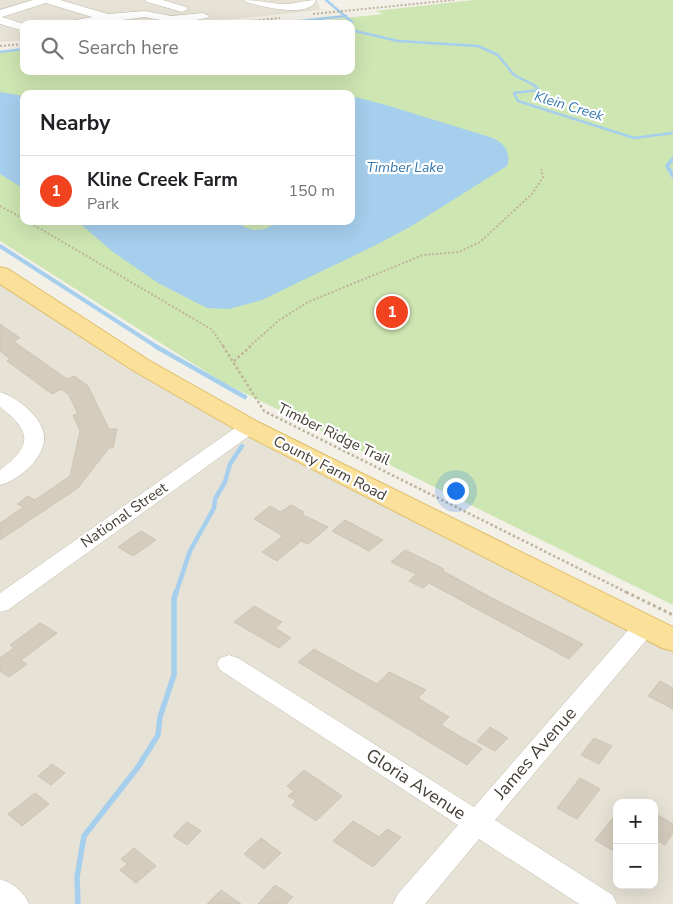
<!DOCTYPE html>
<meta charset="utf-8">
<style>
:root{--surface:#fff;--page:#f6f6f6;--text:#202124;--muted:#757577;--line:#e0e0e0;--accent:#f24320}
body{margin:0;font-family:"Nunito Sans",sans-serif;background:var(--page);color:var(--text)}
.controls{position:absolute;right:15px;bottom:15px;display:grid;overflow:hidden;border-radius:10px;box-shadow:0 5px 20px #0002}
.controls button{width:45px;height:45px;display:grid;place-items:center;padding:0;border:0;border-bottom:1px solid var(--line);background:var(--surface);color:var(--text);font:25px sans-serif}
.you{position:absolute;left:455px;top:490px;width:18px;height:18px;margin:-12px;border:4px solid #fff;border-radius:50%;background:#1a73e8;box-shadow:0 0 0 8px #1a73e833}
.badge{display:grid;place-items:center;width:32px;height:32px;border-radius:50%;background:var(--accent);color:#fff;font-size:16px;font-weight:700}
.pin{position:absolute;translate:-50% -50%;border:2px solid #fff;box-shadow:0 1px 5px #0006}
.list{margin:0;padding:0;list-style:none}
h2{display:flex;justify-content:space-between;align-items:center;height:65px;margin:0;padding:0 20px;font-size:21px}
h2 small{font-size:16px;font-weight:400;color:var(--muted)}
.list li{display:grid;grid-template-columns:32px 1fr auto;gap:15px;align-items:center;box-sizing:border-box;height:70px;padding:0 20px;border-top:1px solid var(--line)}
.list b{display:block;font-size:19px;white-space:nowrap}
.list p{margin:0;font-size:16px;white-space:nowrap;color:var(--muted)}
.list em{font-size:16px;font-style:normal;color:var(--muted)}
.icon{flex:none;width:28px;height:28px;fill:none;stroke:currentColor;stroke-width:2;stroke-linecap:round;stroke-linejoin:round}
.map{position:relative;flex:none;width:673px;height:904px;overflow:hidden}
.search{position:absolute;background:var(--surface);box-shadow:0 5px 20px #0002;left:20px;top:20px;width:335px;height:55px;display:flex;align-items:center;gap:12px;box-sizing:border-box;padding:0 18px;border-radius:10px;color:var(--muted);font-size:19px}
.panel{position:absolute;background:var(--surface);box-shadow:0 5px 20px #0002;left:20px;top:90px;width:335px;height:135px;border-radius:10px}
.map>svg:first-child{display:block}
.residential{fill:#e7e2d6;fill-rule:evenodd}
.green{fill:#cee6b2;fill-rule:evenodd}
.water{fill:#a6cfed}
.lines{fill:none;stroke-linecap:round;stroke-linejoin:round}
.stream-far3{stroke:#a6cfed;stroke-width:2.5}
.stream-far2{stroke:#a6cfed;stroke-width:4}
.stream-far1{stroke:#a6cfed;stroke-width:4.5}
.stream{stroke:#a6cfed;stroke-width:5.5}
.building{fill:#d4ccbd;stroke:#cfc4b1}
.minor-casing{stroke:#c1bbad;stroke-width:1}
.major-casing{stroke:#dfbe69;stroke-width:2}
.path-far2{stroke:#bfb39c;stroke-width:2;stroke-dasharray:2 2;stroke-linecap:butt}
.path-far1{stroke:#bfb39c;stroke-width:2.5;stroke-dasharray:2.5 2.5;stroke-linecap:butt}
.path{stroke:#bfb39c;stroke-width:3;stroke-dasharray:3 3;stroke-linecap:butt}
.minor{fill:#fff;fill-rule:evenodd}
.major{fill:#fae099;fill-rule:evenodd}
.labels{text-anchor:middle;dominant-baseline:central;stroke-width:4.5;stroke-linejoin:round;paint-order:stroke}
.far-water-label{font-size:14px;font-style:italic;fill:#3478ae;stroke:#fff}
.street-label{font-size:15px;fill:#464037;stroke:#fff}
.near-street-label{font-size:18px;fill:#464037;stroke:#fff}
</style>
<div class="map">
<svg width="673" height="904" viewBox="0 0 673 904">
<rect width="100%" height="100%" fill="#f3f0e8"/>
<g class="residential">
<polygon points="0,0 317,0 321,10 186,24 24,24 24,40 0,42"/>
<polygon points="0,284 239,428 0,599"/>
<path d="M249,432L673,646V904H0V609ZM617,803H654V885H617Z"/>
</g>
<path class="green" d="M474,0H673V605L222,382L0,241V52L24,50V71H351V24H289L383,14L375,11ZM24,94H351V221H24Z"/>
<g class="water">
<polygon points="0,92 24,96 24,189 0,174"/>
<path d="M351,96L386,105L493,138C504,143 512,153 507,166L410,227L374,246L262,300L229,309L207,308L158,283L113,252L77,221H241L242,226L253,230L265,229L281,221H351Z"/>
</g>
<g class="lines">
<g class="stream-far3">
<polyline points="326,0 352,22 351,24"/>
<polyline points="273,24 346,16"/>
<polyline points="351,30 398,41 478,46 498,55 514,75 534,85 539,90 514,93 518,101 634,138 673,133"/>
<polyline points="0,52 24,49"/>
</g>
<g class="stream-far2">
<polyline points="673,159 667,166 673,176"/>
<polyline points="0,246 157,347"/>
</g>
<g class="stream-far1">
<polyline points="155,346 245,397"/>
<polyline points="176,593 190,551 214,508 215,499 225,482 230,464 242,446"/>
</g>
<polyline class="stream" points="78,904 77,877 84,836 138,767 158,735 160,717 174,675 174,599 176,592"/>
</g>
<g class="building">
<polygon points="0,324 20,338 13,341 67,379 74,376 88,386 109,429 117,429 113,448 109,448 78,488 0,540 0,523 24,507 17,504 28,496 35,500 70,476 80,431 73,415 78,414 69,395 61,389 52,394 7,361 10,359 0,351"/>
<polygon points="291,505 304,512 301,514 328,527 308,544 301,541 277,561 262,552 283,536 254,519 270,506 281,512"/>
<polygon points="345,520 383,540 369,551 332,531"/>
<polygon points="141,531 156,540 133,556 118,547"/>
<polygon points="405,550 444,569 443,571 490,597 583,644 569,659 429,583 423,588 409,581 416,574 391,562"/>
<polygon points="254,606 282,622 275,628 291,638 279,648 234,622"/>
<polygon points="40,623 57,633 21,660 27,664 9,677 0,671 0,658 14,648 10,645"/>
<polygon points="314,649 377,684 389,672 426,690 418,698 449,717 441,725 482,749 467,765 298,662"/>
<polygon points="660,681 673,688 673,709 648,696"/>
<polygon points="490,727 508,738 495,751 477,741"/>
<polygon points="594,738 612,746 599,764 581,755"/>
<polygon points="52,764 65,773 51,785 38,776"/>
<polygon points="304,770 342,796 316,821 292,805 296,801 288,796 294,791 287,786"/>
<polygon points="580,778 600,789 577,819 557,808"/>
<polygon points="35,793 49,804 22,826 8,814"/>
<polygon points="617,813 617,853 595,840"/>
<polygon points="654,813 673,824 673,833 665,845 654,839"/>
<polygon points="353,821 379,837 387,829 401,837 373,867 333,841"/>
<polygon points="187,822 201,831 187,845 173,836"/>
<polygon points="261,838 281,853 264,869 244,854"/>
<polygon points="134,848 156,866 136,883 120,870 128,864 121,859"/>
<polygon points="275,885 293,897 286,904 258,904"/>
<polygon points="221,890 241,904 207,904"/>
</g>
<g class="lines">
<g class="minor-casing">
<g id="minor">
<polygon points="33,0 60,0 108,14 145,11 171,16 203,13 209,16 207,18 185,22 171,22 145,17 93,24 64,24 70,21 92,17 46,3 2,17 24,24 24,31 0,24 0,10"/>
<polygon points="145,0 163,0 186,7 188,9 182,12 147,2"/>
<path d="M244,0C258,0 271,4 284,4C295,4 305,0 316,0C310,19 260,6 246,2Z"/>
<path d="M0,392C17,397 47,420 44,441C42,460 18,481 0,485V470C33,446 32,431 0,407Z"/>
<polygon points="249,421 256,423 259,427 256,431 8,610 0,612 0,593 242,423"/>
<polygon points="645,618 653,620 657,626 653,632 495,820 613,895 617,904 579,904 479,839 425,904 393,904 397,895 458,825 220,670 217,664 220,658 229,655 238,658 474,807 637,620"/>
<path d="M0,879C13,883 23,891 29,904H0Z"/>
</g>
</g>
<g class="major-casing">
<polygon id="major" points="0,267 8,269 150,361 258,422 673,627 673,651 662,648 240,432 134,371 0,284"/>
</g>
<g class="path-far2">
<polyline points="313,14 454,0"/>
<polyline points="219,24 280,18"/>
<polyline points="0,46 24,44"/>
<polyline points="0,206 24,219"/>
<polyline points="27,221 211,329 224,347"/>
<polyline points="249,347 278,321 308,302 423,255 459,252 480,242 532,194 543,177 541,169"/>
</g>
<g class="path-far1">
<polyline points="223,346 264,411 628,593"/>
<polyline points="234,361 251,346"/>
</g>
<polyline class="path" points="626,592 673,615"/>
<use href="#minor" class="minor"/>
<use href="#major" class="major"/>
</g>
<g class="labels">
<g class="far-water-label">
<text transform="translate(569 106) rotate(17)">Klein Creek</text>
<text x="405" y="167">Timber Lake</text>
</g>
<g class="street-label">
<text transform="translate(334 434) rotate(26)">Timber Ridge Trail</text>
<text transform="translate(330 468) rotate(27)">County Farm Road</text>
<text transform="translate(124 515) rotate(-35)">National Street</text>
</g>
<g class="near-street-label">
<text transform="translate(535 753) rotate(-49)">James Avenue</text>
<text transform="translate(416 784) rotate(33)">Gloria Avenue</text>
</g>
</g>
</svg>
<div class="controls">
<button>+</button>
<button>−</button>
</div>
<div class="you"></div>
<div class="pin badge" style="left:392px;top:312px">1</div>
<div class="search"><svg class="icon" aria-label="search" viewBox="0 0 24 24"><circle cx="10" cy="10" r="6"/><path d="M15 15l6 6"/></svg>Search here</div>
<section class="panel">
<h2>Nearby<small></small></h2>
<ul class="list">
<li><span class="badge">1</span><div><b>Kline Creek Farm</b><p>Park</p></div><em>150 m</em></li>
</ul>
</section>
</div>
